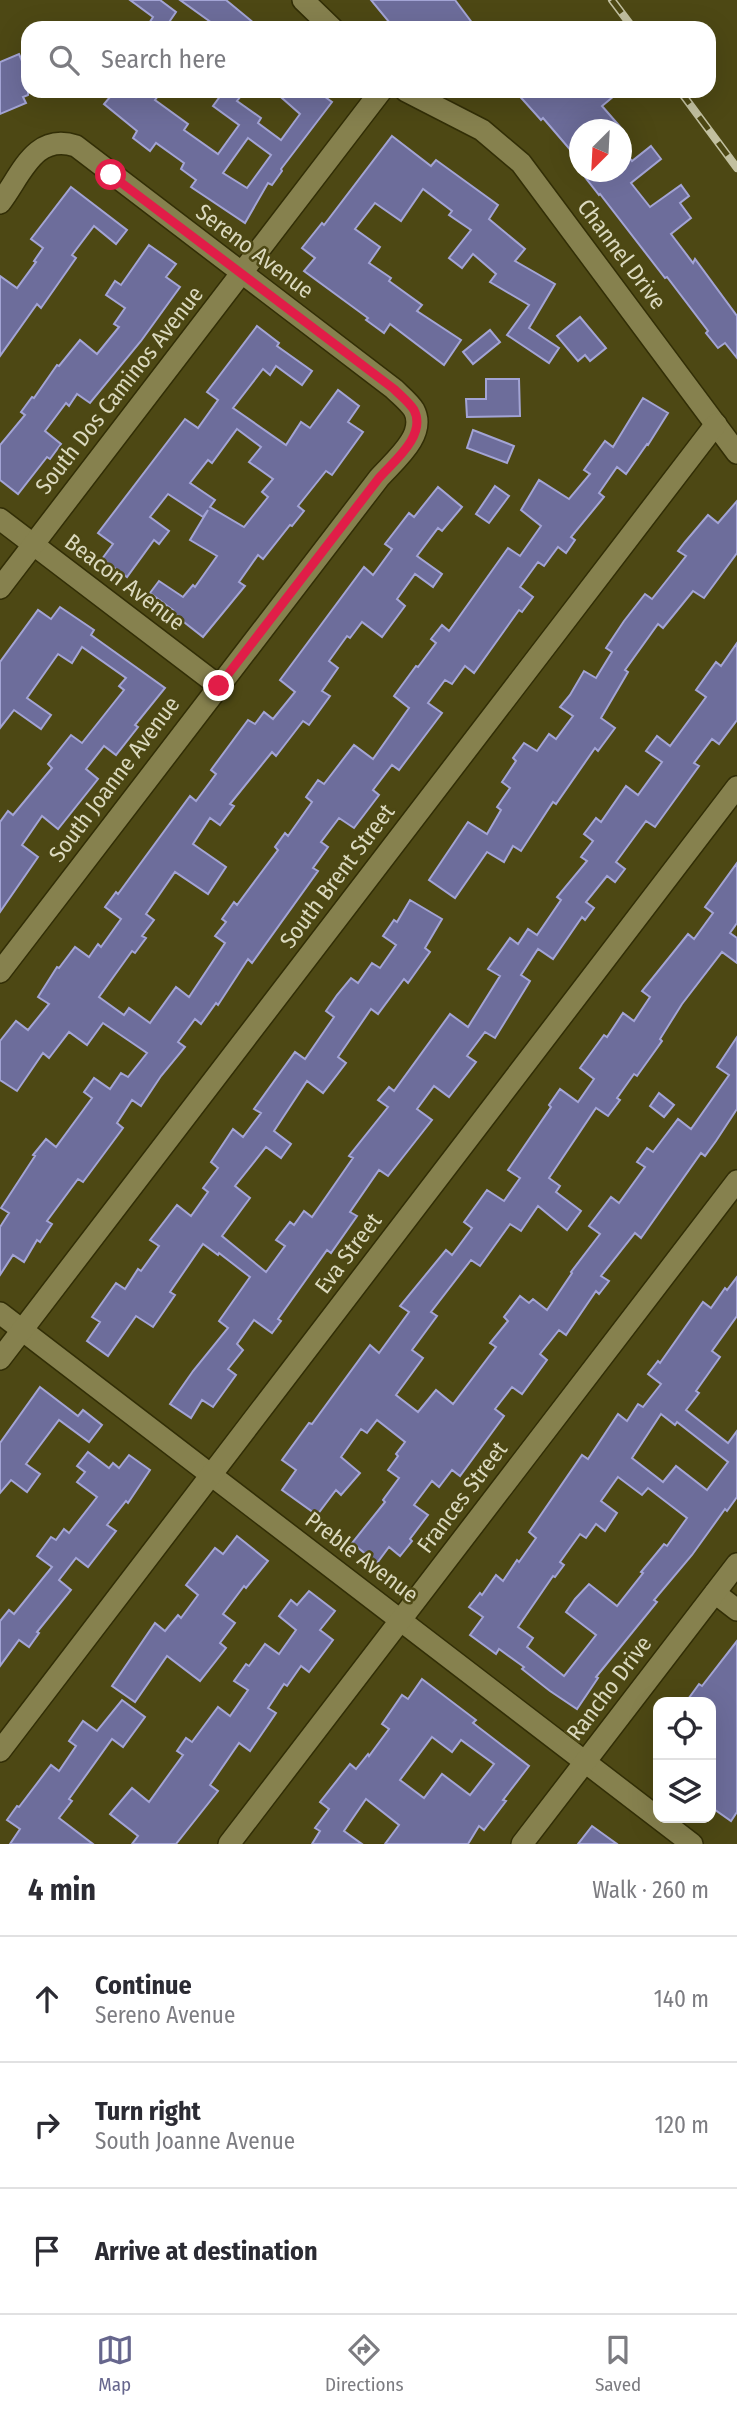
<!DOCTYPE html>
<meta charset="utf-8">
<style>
:root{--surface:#fff;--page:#f7f7f7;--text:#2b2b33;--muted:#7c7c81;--line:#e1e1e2;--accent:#66668d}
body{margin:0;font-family:"Fira Sans Condensed",sans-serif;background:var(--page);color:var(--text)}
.controls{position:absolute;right:21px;bottom:21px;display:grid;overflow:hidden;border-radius:14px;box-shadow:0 7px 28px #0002}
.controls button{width:63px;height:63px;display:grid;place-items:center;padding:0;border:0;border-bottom:2px solid var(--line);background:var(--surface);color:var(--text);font:35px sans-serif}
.compass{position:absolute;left:569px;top:119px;width:63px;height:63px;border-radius:50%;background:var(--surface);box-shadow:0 7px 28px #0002;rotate:204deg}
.stop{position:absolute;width:21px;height:21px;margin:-16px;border:5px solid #e11d48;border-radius:50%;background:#fff}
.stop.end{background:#e11d48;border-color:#fff;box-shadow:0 2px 7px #0008}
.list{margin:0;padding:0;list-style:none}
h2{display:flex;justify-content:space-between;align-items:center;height:91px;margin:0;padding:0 28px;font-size:30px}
h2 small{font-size:23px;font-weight:400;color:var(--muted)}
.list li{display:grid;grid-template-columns:46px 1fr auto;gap:21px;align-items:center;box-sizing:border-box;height:126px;padding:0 28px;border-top:2px solid var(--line)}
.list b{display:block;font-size:26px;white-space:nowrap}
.list p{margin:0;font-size:23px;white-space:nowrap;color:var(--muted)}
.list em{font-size:23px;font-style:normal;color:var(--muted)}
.icon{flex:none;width:38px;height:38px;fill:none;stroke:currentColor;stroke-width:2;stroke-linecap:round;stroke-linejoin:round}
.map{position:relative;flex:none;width:737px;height:1844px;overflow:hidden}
.search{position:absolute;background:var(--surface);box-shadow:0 7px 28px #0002;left:21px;right:21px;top:21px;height:77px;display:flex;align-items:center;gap:18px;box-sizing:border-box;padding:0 24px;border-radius:21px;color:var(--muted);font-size:26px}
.sheet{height:469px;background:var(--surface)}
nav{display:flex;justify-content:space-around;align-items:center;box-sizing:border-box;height:98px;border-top:2px solid var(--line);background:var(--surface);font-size:19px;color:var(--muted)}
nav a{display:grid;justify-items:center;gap:4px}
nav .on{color:var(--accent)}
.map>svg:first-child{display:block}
.building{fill:#6d6d9b;stroke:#a3a4d5;stroke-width:2;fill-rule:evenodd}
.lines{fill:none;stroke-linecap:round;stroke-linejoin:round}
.minor-casing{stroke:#322e06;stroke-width:24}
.minor{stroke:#86814e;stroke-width:21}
.rail-casing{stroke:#c2c0a0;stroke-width:8}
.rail{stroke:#4d4814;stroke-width:5;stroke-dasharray:16;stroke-linecap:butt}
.route{stroke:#e11d48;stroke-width:9}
.labels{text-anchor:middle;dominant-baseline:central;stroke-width:5;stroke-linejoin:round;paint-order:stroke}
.street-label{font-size:23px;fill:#dbd9be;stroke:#4d4814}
</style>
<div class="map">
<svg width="737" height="1844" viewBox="0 0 737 1844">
<rect width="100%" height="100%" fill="#4d4814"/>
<g class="building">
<polygon points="130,0 160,0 176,12 165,28 146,28 153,17"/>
<polygon points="180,0 226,0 260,28 219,28"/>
<polygon points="371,0 455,0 476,28 394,28"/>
<polygon points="19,54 28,75 28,95 23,97 26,103 0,114 0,62"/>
<path d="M115,91H162L155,100L188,124L184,130L218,154L239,125L213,106L224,91H245L237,101L261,118L258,123L281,140L300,114L274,91H317L332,102L281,169L282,171L272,185L268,183L245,223L191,187L196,180L181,169L184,163L156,143L150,151L133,138L137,131L104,104ZM248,138L271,155L247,188L223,173Z"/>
<polygon points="515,91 620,91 602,106 623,130 579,130 579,160 543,118 541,120"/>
<polygon points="392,136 431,166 436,160 498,205 489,219 525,249 515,261 555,284 529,328 559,348 549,363 507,335 529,305 490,282 496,274 473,254 462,268 449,258 471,230 449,215 452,211 423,189 401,221 375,203 355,229 380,247 369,263 391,278 389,281 422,305 417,311 461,340 444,365 390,324 384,333 366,320 368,318 304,271 315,258 302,248 322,223 324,225"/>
<polygon points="651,146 661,159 631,183 650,207 681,185 689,196 680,203 691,218 671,234 693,263 695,259 737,316 737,358 725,343 718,348 706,333 708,331 667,277 665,278 600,194 599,195 581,172 621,172 621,148 632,161"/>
<polygon points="71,187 127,230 116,244 94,226 72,255 76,258 41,308 37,304 0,356 0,276 17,288 36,262 34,261 43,248 31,239"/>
<polygon points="149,245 176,264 166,277 180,287 141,341 90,403 77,394 69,406 66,403 45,431 61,444 50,459 47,457 18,494 0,480 0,445 25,415 21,412 32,397 34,398 57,365 59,366 80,340 97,354 119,327 114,324 125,308 106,295 115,281 121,285"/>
<polygon points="580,317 606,348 590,361 585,355 578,361 557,336"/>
<path d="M257,326L279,343L277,346L312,371L302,385L276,366L270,375L263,369L233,408L286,445L301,422L310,428L338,390L359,406L348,422L363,432L332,475L326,471L298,506L304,511L292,526L290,525L263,559L258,555L239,582L245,586L203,637L171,612L173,610L150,593L159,581L183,597L193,585L195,587L217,556L190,540L208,510L203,517L168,494L150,517L169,531L159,544L154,540L127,577L102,559L113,544L98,533L185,419L198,428L218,400L207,392ZM237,429L261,447L249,462L273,479L262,492L268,497L244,527L210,507L215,500L190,483L208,460L212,463Z"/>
<polygon points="490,330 500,342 473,364 463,352"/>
<polygon points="486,379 519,379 520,416 467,417 466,399 486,399"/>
<polygon points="643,398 668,413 648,445 647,444 626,474 617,467 599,493 604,497 571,537 575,540 566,553 558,547 544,566 538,562 520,587 533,597 522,612 519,610 474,673 465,666 452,684 445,680 428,703 442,713 433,725 399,770 392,765 373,790 379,795 354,828 339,818 321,842 328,847 313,868 318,871 252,963 248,959 218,1005 216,1003 201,1024 195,1019 178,1042 185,1047 161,1076 141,1106 132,1100 117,1123 123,1128 83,1182 78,1179 47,1221 52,1224 40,1242 37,1240 24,1262 13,1255 0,1275 0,1227 9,1213 1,1208 35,1156 33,1155 46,1139 56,1147 92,1098 84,1092 94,1078 110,1089 121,1073 128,1077 147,1053 103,1023 87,1045 69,1032 49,1058 43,1053 17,1091 0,1080 0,1041 16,1021 28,1030 49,1004 38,997 57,967 59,968 75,947 89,957 98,944 101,947 121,919 105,907 116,892 118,894 190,796 196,801 216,774 211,770 248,720 255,724 264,712 273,719 295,692 280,680 364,567 373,575 392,549 385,544 409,513 414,517 438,487 462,507 442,531 438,528 417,556 442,574 433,587 415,574 397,599 405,606 382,637 362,622 350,638 347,636 329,661 338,668 322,691 330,696 309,725 303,721 276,756 272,752 230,804 234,806 220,825 210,818 193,844 226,867 208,894 175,872 146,914 154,920 142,936 146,938 135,953 132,951 99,997 124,1015 129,1008 150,1023 176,987 189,997 225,943 215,936 226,922 222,919 234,902 237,905 278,850 275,847 285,833 288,836 312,802 306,797 318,780 324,784 354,745 373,759 409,708 394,696 416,666 418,667 436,643 431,639 442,625 449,631 508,548 520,556 541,526 521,510 539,480 569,499 590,474 584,470 605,441 613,447"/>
<polygon points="473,430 514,446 507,463 467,448"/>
<polygon points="495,486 509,496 489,523 476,514"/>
<polygon points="737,501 737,553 704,598 693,591 663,628 658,624 625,670 628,672 601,718 615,728 598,751 595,748 556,804 553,802 521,851 513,846 504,862 487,852 455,898 429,880 468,822 487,834 501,810 497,807 510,788 502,782 516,761 513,758 524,743 537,751 549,734 556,739 573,716 560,707 570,695 584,671 596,678 612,652 606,648 624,621 645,594 652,599 686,556 678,551 685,542 708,515 718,523"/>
<polygon points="60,607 94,630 91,635 165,688 135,725 138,727 116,755 104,746 86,769 98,779 58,829 42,816 22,845 38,857 0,912 0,822 8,811 13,815 52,768 48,764 71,735 82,743 124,690 119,686 126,678 82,647 72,663 58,654 27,698 51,715 41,729 14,710 0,728 0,662 38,610 51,619"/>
<polygon points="737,643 737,720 719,744 712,739 694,763 699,766 655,827 646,821 616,862 625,869 615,882 607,876 586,902 594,908 585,920 582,917 553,959 538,949 521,975 530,981 495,1038 485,1032 467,1056 476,1062 449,1097 434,1086 417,1109 432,1120 388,1176 379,1170 350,1212 357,1216 331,1253 327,1250 278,1319 281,1321 272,1333 254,1320 237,1344 243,1350 228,1369 236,1375 213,1407 202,1400 191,1418 170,1404 193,1371 228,1328 219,1321 250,1277 219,1253 218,1255 203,1244 170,1292 175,1295 153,1327 136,1316 108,1356 87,1341 100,1322 92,1317 116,1283 125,1289 138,1269 141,1271 159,1246 150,1240 177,1205 191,1216 208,1192 203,1188 218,1168 211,1162 233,1129 243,1137 261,1113 254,1109 295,1052 305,1059 334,1017 326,1011 337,995 351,978 358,983 372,963 380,968 396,945 383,936 394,920 397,922 410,900 442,919 425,948 430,952 408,983 404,979 378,1014 371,1009 338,1057 346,1063 323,1093 307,1081 274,1131 291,1144 281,1158 266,1147 235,1186 250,1198 222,1236 266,1272 285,1246 276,1240 290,1222 294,1225 304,1211 312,1217 353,1158 349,1156 388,1107 378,1100 389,1087 394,1091 450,1014 468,1027 500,976 488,969 510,938 518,944 528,929 537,935 561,900 557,897 587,861 581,857 593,841 584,834 596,818 601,822 626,786 638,795 662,762 646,751 657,736 670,746 706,697 696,690 716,662 721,666"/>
<polygon points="737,863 737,923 730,933 737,938 737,963 722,952 682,1004 660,1039 662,1041 637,1076 634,1074 617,1098 620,1100 608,1116 596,1108 549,1178 560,1186 556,1192 581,1211 567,1230 538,1206 521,1231 510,1224 480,1266 471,1260 431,1312 437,1316 412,1350 423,1358 396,1395 418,1412 436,1390 453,1404 496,1347 490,1343 508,1321 504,1317 520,1296 529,1303 533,1299 547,1310 572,1273 571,1272 600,1234 589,1226 611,1197 619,1203 645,1167 637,1162 647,1148 653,1152 678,1119 691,1129 729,1075 717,1067 737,1037 737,1109 716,1141 705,1156 701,1153 641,1238 635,1233 601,1276 609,1281 599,1294 596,1291 566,1335 559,1330 540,1354 547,1360 522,1394 512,1387 495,1409 504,1416 460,1476 452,1470 439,1487 432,1481 414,1505 428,1515 410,1539 412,1541 400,1556 389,1547 377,1563 352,1543 385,1502 383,1500 399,1478 388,1470 398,1456 396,1454 405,1442 377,1420 367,1433 361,1429 341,1457 360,1473 341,1495 336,1490 317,1515 282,1490 296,1470 282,1460 309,1423 312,1424 370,1345 379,1353 409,1312 400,1306 446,1250 452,1255 472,1228 464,1222 487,1190 504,1201 520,1178 508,1170 551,1107 549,1105 560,1089 578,1102 594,1079 580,1068 604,1035 607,1037 623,1013 634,1021 650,997 642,991 688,934 694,939 713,913 705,907"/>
<polygon points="659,1093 674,1105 664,1117 650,1106"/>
<path d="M737,1277V1316L712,1351L720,1357L696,1391L699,1393L686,1410L728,1443L737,1431V1497L727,1511L725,1509L692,1555L654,1600L657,1602L596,1677L598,1678L577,1709L550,1691L522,1669L524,1667L499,1649L496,1654L470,1635L483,1617L469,1607L480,1593L482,1595L496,1575L503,1581L517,1560L519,1562L536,1538L529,1532L582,1455L588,1459L618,1414L627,1421L638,1404L643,1407L661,1384L648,1374L658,1361L660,1363L703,1302L711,1308L725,1288L727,1290ZM661,1414L675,1425L677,1422L728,1462L707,1490L676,1466L663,1482L632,1458ZM618,1477L642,1495L648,1488L687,1518L667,1546L664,1544L641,1572L643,1573L617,1606L589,1584L575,1599L566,1612L596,1635L564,1676L527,1647L533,1638L518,1627L553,1576L555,1577L564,1565L560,1562L580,1534L586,1538L596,1524L605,1531L617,1513L601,1501Z"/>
<polygon points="40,1387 78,1416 83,1410 102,1425 89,1442 59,1420 26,1464 40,1474 27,1492 11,1480 0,1493 0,1443"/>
<polygon points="88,1452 109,1468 113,1463 119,1468 129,1455 150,1470 128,1503 126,1501 107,1525 116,1531 88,1567 76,1558 59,1580 71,1590 37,1632 39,1633 29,1647 19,1640 0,1666 0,1621 9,1610 14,1614 52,1567 37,1556 51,1537 56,1540 64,1529 69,1533 97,1497 77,1482 85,1472 77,1466"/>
<polygon points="237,1536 268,1561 246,1588 244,1586 223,1614 235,1623 220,1643 226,1648 200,1681 167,1656 135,1702 112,1686 155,1623 165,1631 178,1615 181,1618 198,1595 186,1585 215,1548 223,1554"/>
<polygon points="309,1591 335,1611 320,1630 333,1640 309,1672 301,1666 287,1686 284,1684 268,1708 276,1713 250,1751 239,1743 210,1785 218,1791 176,1844 132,1844 138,1836 110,1814 132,1788 149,1802 183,1755 177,1751 186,1738 192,1742 218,1707 230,1716 248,1690 234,1681 246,1664 249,1666 265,1644 279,1654 296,1630 279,1616 291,1600 297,1605"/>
<polygon points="737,1641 737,1812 731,1821 711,1807 711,1702 686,1702 699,1684 702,1686"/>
<path d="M422,1679L476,1720L473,1723L529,1766L503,1800L506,1801L484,1830L479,1826L468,1844H385L399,1825L366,1799L344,1831L362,1844H312L320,1831L315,1828L329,1809L320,1802L350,1764L356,1769L368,1754L369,1756L389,1729L382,1724L402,1695L408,1699ZM432,1737L452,1752L461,1740L494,1764L470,1795L442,1774L424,1798L400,1780Z"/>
<polygon points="122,1700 145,1717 123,1747 112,1739 69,1799 72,1801 59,1818 93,1844 10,1844 20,1829 7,1820 17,1806 19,1807 51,1765 59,1771 76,1746 69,1741 83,1721 97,1731"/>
<polygon points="592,1826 617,1844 578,1844"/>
</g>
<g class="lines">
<g class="minor-casing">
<g id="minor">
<polyline points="303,0 332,28"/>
<polyline points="406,91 482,130 521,163 737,453"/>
<path d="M0,203C21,176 34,132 76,146L394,389C401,396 409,402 414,410C427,435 394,461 379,478L0,972"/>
<polyline points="0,519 219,686"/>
<polyline points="0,588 381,91"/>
<polyline points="0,1313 692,1844"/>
<polyline points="0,1359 716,424"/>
<polyline points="715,1593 737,1610"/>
<polyline points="0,1751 737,787"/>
<polyline points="229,1844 737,1181"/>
<polyline points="522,1844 737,1564"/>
</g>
</g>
<use href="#minor" class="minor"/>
<g class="rail-casing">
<g id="rail">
<polyline points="612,0 633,28"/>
<polyline points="680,91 737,168"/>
</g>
</g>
<use href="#rail" class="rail"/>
</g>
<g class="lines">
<path class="route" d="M111,175L394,389C401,396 409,402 414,410C427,435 394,461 379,478L219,686"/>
</g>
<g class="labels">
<g class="street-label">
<text transform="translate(255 251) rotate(37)">Sereno Avenue</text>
<text transform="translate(622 254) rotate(53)">Channel Drive</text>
<text transform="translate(119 390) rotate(-52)">South Dos Caminos Avenue</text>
<text transform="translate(125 582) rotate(37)">Beacon Avenue</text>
<text transform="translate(114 779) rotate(-53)">South Joanne Avenue</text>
<text transform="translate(337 876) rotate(-53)">South Brent Street</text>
<text transform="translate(348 1253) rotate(-53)">Eva Street</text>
<text transform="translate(462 1497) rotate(-53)">Frances Street</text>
<text transform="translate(362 1557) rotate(37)">Preble Avenue</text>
<text transform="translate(609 1688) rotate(-53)">Rancho Drive</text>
</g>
</g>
</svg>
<div class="controls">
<button><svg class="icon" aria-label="locate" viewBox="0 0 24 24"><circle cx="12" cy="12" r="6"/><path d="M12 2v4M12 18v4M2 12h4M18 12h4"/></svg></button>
<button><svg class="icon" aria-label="layers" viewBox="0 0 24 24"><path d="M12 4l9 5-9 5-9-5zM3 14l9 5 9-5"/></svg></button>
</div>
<svg class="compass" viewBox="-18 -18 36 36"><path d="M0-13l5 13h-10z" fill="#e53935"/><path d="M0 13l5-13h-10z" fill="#7c7c81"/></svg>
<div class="stop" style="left:111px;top:175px"></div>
<div class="stop end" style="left:219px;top:686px"></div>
<div class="search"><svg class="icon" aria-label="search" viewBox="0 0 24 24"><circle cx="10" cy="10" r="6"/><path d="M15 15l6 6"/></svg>Search here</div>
</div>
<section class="sheet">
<h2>4 min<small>Walk · 260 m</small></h2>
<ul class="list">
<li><svg class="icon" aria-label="ahead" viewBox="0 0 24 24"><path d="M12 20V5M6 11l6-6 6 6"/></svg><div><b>Continue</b><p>Sereno Avenue</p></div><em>140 m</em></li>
<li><svg class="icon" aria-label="right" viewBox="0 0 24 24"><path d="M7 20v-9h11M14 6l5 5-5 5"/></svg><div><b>Turn right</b><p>South Joanne Avenue</p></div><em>120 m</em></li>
<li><svg class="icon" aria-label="arrive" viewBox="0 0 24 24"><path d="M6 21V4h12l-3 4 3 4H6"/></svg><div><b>Arrive at destination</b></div></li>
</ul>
</section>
<nav>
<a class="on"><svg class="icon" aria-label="map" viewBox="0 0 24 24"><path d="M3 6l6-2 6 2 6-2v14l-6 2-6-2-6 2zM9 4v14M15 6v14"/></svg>Map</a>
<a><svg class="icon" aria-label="directions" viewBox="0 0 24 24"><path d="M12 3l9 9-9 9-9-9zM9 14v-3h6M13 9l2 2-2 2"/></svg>Directions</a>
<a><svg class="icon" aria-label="saved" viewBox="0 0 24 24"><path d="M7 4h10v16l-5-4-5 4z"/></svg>Saved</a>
</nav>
